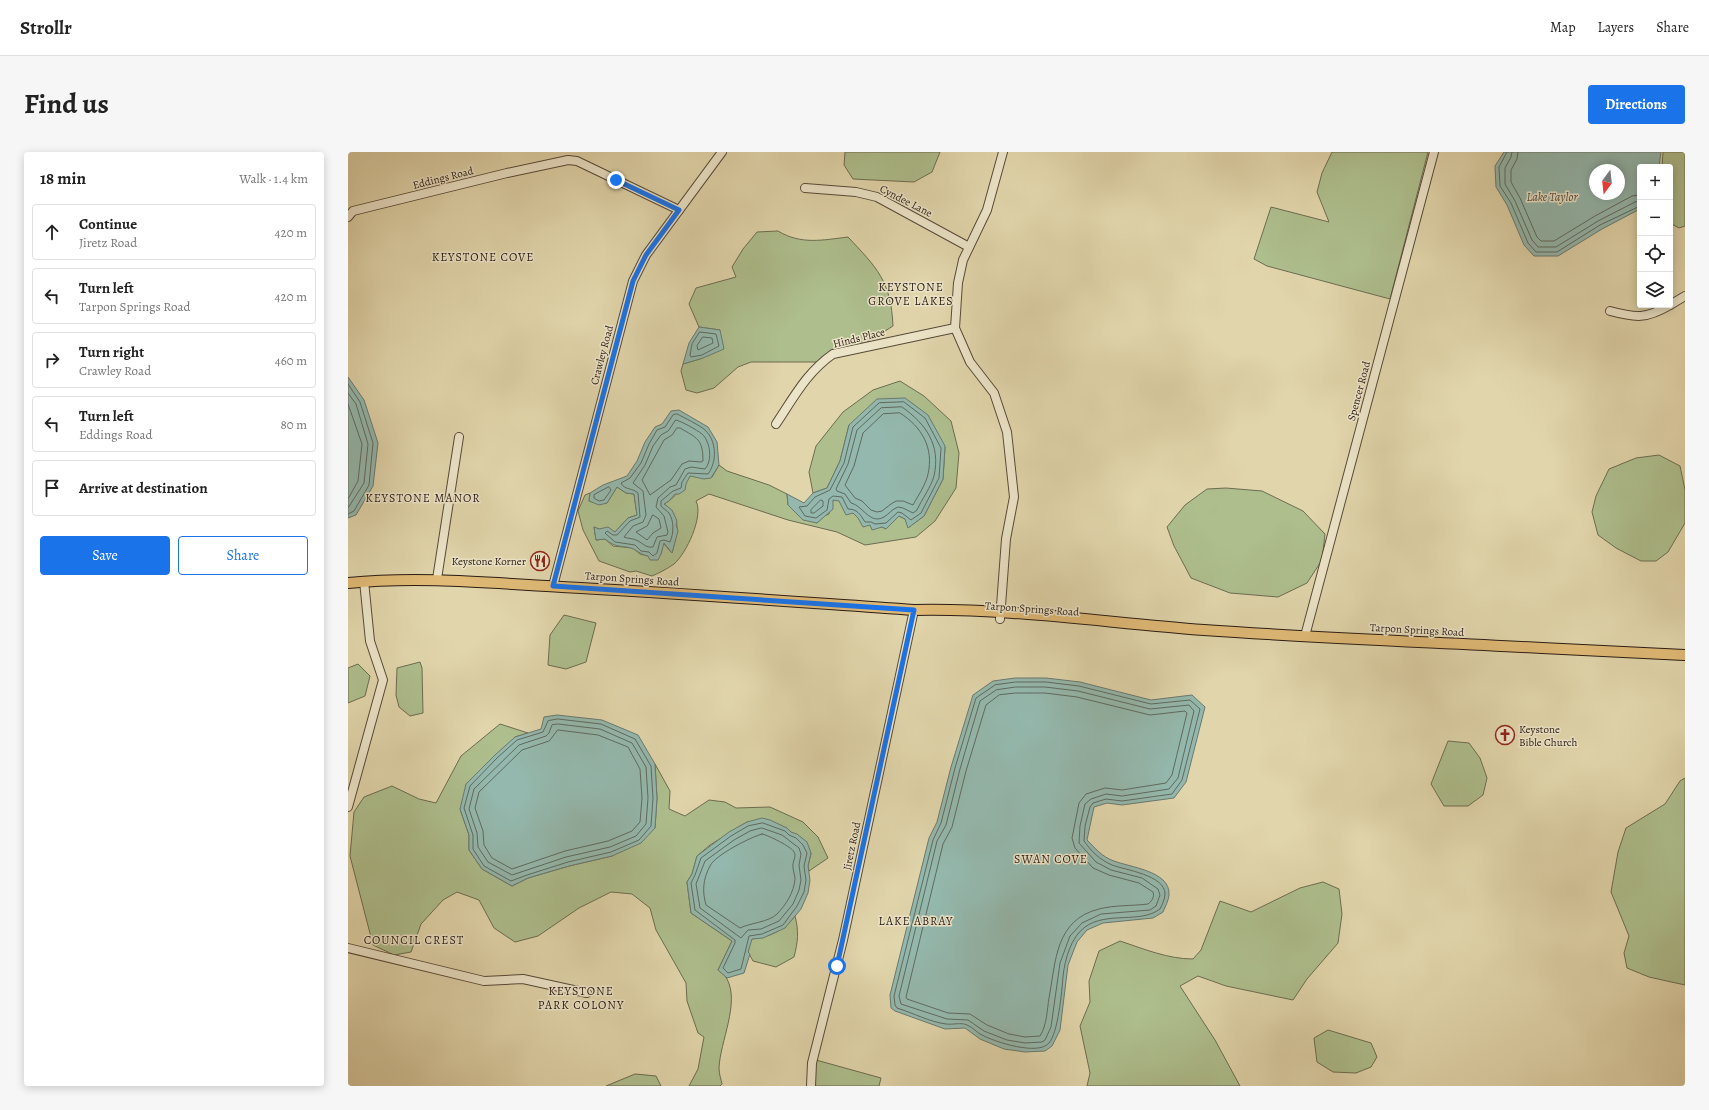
<!DOCTYPE html>
<meta charset="utf-8">
<style>
:root{--surface:#fff;--page:#f6f6f6;--text:#222;--muted:#767676;--line:#e0e0e0;--accent:#1a73e8}
body{margin:0;font-family:Alegreya,serif;background:var(--page);color:var(--text)}
.controls{position:absolute;right:12px;top:12px;display:grid;overflow:hidden;border-radius:4px;box-shadow:0 2px 10px #0003}
.controls button{width:36px;height:36px;display:grid;place-items:center;padding:0;border:0;border-bottom:1px solid var(--line);background:var(--surface);color:var(--text);font:20px sans-serif}
.compass{position:absolute;left:1241px;top:12px;width:36px;height:36px;border-radius:50%;background:var(--surface);box-shadow:0 2px 10px #0003;rotate:195deg}
.stop{position:absolute;width:12px;height:12px;margin:-9px;border:3px solid #1a73e8;border-radius:50%;background:#fff}
.stop.end{background:#1a73e8;border-color:#fff;box-shadow:0 1px 4px #0008}
.list{margin:0;padding:0;list-style:none}
h2{display:flex;justify-content:space-between;align-items:center;height:52px;margin:0;padding:0 16px;font-size:17px}
h2 small{font-size:13px;font-weight:400;color:var(--muted)}
.list li{display:grid;grid-template-columns:26px 1fr auto;gap:12px;align-items:center;box-sizing:border-box;height:56px;margin:0 8px 8px;padding:0 8px;border:1px solid var(--line);border-radius:4px}
.list b{display:block;font-size:15px;white-space:nowrap}
.list p{margin:0;font-size:13px;white-space:nowrap;color:var(--muted)}
.list em{font-size:13px;font-style:normal;color:var(--muted)}
.actions{display:flex;gap:8px;padding:12px 16px}
.actions a{flex:1;padding:9px 0;border:1px solid var(--accent);border-radius:4px;text-align:center;font-size:14px;color:var(--accent)}
.actions .main{background:var(--accent);color:#fff}
.icon{flex:none;width:22px;height:22px;fill:none;stroke:currentColor;stroke-width:2;stroke-linecap:round;stroke-linejoin:round}
.map{position:relative;flex:none;width:1337px;height:934px;overflow:hidden;border-radius:4px}
header{display:flex;align-items:center;gap:24px;box-sizing:border-box;height:56px;padding:0 20px;background:var(--surface);border-bottom:1px solid var(--line)}
header strong{font-size:19px}
nav{display:flex;gap:22px;margin-inline-start:auto;font-size:14px}
.intro{display:flex;align-items:center;justify-content:space-between;box-sizing:border-box;height:96px;padding:0 24px}
h1{margin:0;font-size:28px}
.button{padding:10px 18px;border-radius:4px;background:var(--accent);color:#fff;font-size:14px;font-weight:700}
main{display:flex;gap:24px;padding:0 24px}
aside{flex:1;background:var(--surface);border-radius:4px;box-shadow:0 2px 10px #0003}
.map>svg:first-child{display:block}
.green{fill:#aebe8d;stroke:#6c6c50}
.water{fill:#94b8ad;stroke:#69796f;fill-rule:evenodd}
.lines{fill:none;stroke-linecap:round;stroke-linejoin:round}
.shore{stroke:#5e6a60;stroke-width:1}
.minor-casing{stroke:#574a39;stroke-width:10}
.major-casing{stroke:#291b13;stroke-width:12}
.minor{stroke:#ece4c8;stroke-width:8}
.major{stroke:#e0ba76;stroke-width:10}
.route{stroke:#1a73e8;stroke-width:5}
.labels{text-anchor:middle;dominant-baseline:central;stroke-width:3;stroke-linejoin:round;paint-order:stroke}
.street-label{font-size:11px;fill:#291b13;stroke:#ece4c8}
.poi-label{font-size:11px;fill:#291b13;stroke:#ece4c8;text-anchor:end}
.water-label{font-size:12px;font-style:italic;fill:#494a41;stroke:#ece4c8}
.neighbourhood-label{font-size:12px;letter-spacing:1px;fill:#291b13;stroke:#ece4c8}
</style>
<header>
<strong>Strollr</strong>
<nav><a>Map</a><a>Layers</a><a>Share</a></nav>
</header>
<div class="intro"><h1>Find us</h1><a class="button">Directions</a></div>
<main>
<aside>
<h2>18 min<small>Walk · 1.4 km</small></h2>
<ul class="list">
<li><svg class="icon" aria-label="ahead" viewBox="0 0 24 24"><path d="M12 20V5M6 11l6-6 6 6"/></svg><div><b>Continue</b><p>Jiretz Road</p></div><em>420 m</em></li>
<li><svg class="icon" aria-label="left" viewBox="0 0 24 24"><path d="M17 20v-9H6M10 6l-5 5 5 5"/></svg><div><b>Turn left</b><p>Tarpon Springs Road</p></div><em>420 m</em></li>
<li><svg class="icon" aria-label="right" viewBox="0 0 24 24"><path d="M7 20v-9h11M14 6l5 5-5 5"/></svg><div><b>Turn right</b><p>Crawley Road</p></div><em>460 m</em></li>
<li><svg class="icon" aria-label="left" viewBox="0 0 24 24"><path d="M17 20v-9H6M10 6l-5 5 5 5"/></svg><div><b>Turn left</b><p>Eddings Road</p></div><em>80 m</em></li>
<li><svg class="icon" aria-label="arrive" viewBox="0 0 24 24"><path d="M6 21V4h12l-3 4 3 4H6"/></svg><div><b>Arrive at destination</b></div></li>
</ul>
<div class="actions"><a class="main">Save</a><a>Share</a></div>
</aside>
<div class="map">
<svg width="1337" height="934" viewBox="0 0 1337 934">
<rect width="100%" height="100%" fill="#e1d5ab"/>
<filter id="stains"><feTurbulence type="fractalNoise" baseFrequency=".005" numOctaves="4"/><feColorMatrix values="0 0 0 0 .2 0 0 0 0 .09 0 0 0 0 .02 0 0 0 .5 -.17"/></filter>
<radialGradient id="worn" r=".72"><stop offset=".6" stop-color="#630" stop-opacity="0"/><stop offset="1" stop-color="#630" stop-opacity=".3"/></radialGradient>
<g class="green">
<polygon points="497,0 592,0 584,20 566,30 505,27 496,13"/>
<polygon points="984,0 1080,0 1042,147 919,114 906,107 923,55 981,70 969,40 974,21"/>
<polygon points="1315,0 1337,0 1337,74 1331,76 1322,71 1322,15 1314,15"/>
<path d="M430,79C453,93 475,88 500,85C529,116 543,129 545,174L518,191L485,199L469,210H403L390,215L366,236L349,241L338,238L333,219L335,212L355,206L372,178L351,175L341,152L348,136L388,125L384,115L395,97L409,80Z"/>
<path d="M552,229L576,244L603,269L611,301L608,336L587,369L568,385L517,393L489,380L440,368L361,342L348,349C356,364 338,402 326,412C319,417 311,421 304,424L288,419L282,420L251,409L235,378L230,359L237,343L242,341L241,349L259,351L269,335L278,341L286,342L289,363L280,366L267,380L251,377L246,375L248,388L257,387L265,394L285,396L292,402L300,404L313,402L315,391L324,401C329,380 335,367 316,352C326,347 336,334 342,324L364,325L371,313L379,319L421,333L439,342L440,353L469,371L476,364L481,362L485,348H491L498,362L505,361L522,373L534,375L538,377L551,364L557,367L561,375L576,364L595,327L597,295L501,273L492,309L479,336L465,341L461,320L468,294L495,260L525,238Z"/>
<polygon points="1311,303 1332,314 1337,338 1337,371 1320,400 1308,409 1293,409 1268,396 1250,383 1244,360 1248,344 1261,317 1288,306"/>
<polygon points="878,336 914,339 955,359 977,382 974,408 959,431 930,445 882,441 843,426 826,394 819,375 837,353 859,337"/>
<polygon points="216,463 248,471 238,510 218,517 200,513 202,483"/>
<polygon points="72,510 74,516 75,561 62,564 51,555 48,543 49,516"/>
<polygon points="10,512 22,524 17,544 0,551 0,516"/>
<path d="M152,572L180,581L167,585L112,657L121,683V698L134,717L164,734L180,726L221,714L264,704L307,676L309,646L307,612L322,639L321,657L337,664L361,648L377,650L388,656L422,655L455,670L470,685L480,706L461,719L460,714L463,701L439,676L399,670L362,693L349,704L344,722L339,730L343,761L384,789L370,818C373,820 377,823 379,827C392,851 372,890 371,916C371,922 373,927 374,932L372,934H341L350,917L356,885L350,881L339,849L338,831L308,778L302,756L284,742L263,740L231,756L190,784L167,790L146,776L131,748L109,740L95,748L73,772L63,800L46,803L25,793L2,704L6,660L16,645L44,634L71,647L88,651L113,604Z"/>
<polygon points="1100,589 1121,591 1132,606 1139,626 1135,643 1120,654 1096,654 1083,632"/>
<polygon points="1337,626 1337,833 1301,825 1279,816 1276,801 1281,784 1263,740 1270,700 1278,676 1317,652 1332,629"/>
<path d="M975,730L991,737L994,762L990,791L959,827L945,848L878,834L850,824L832,834L867,888L892,934H739L742,921L732,874L742,850L741,829L751,799L772,789C796,797 820,807 845,807L853,798L872,749L903,760L952,736Z"/>
<path d="M447,764C451,779 450,790 446,805L428,815L405,809L400,800L403,787C422,785 435,779 447,764Z"/>
<polygon points="980,878 1023,891 1029,905 1023,915 1008,921 985,920 969,910 966,886"/>
<polygon points="468,908 533,926 531,934 466,934"/>
<polygon points="287,922 308,924 313,934 258,934"/>
</g>
<g class="water">
<path d="M1156,0H1313L1311,15H1292V57L1254,77L1210,104H1186L1176,93L1159,53L1148,35L1147,14ZM1247,18H1271V42H1247Z"/>
<polygon points="351,175 372,178 376,197 355,206 335,212 341,191"/>
<polygon points="0,225 16,248 30,291 25,334 8,363 0,366"/>
<polygon points="557,246 580,263 597,294 595,327 576,364 560,376 557,367 551,364 538,377 534,375 524,378 522,373 515,375 510,366 505,361 498,363 491,349 485,348 485,357 469,371 455,368 440,353 439,342 456,351 465,341 479,336 492,309 501,273 529,247"/>
<path d="M331,258L360,275L369,290L371,313L363,326L356,327L342,324L338,332L337,338L331,342H327L321,349L316,352L324,358L329,369L328,373L330,379L324,401L316,391L313,402L310,408H302L300,404C291,402 289,398 283,396C271,393 268,396 257,387L248,388L246,375L251,377L260,375L267,380L280,366L289,363L286,342L278,341L269,335L259,351L251,353L241,349L242,341L255,333L279,324L289,309L297,290L307,275L314,272L323,259Z"/>
<path d="M667,526H698L732,530L803,548L844,543L857,555L838,630L826,646L774,653L759,651L746,655L739,688C747,696 754,705 766,709C781,715 822,719 821,742C821,748 817,755 815,760L805,766L755,771L739,778L729,790L720,813L712,878L704,894L697,899L677,900L656,897L632,887L617,876L597,877L547,859L543,856L542,843L581,686L589,670L603,615L625,543L645,529Z"/>
<polygon points="209,563 254,568 290,583 307,612 309,646 307,676 293,691 264,704 221,714 180,726 164,734 134,717 121,698 121,683 112,657 118,632 147,603 167,585 193,577 196,565"/>
<polygon points="414,666 422,668 439,676 443,680 449,682 459,690 463,701 460,714 462,728 460,741 453,757 437,776 415,786 404,787 400,800 402,802 396,821 379,826 370,818 384,789 343,761 339,730 344,722 349,704 381,680 399,670"/>
</g>
<g class="lines">
<g class="shore">
<polyline points="1159,0 1151,15 1152,34 1163,51 1180,91 1188,100 1209,100 1252,73 1292,54"/>
<polyline points="1164,0 1163,5 1157,16 1157,32 1167,49 1184,88 1190,95 1208,95 1250,69 1287,50 1292,49"/>
<polyline points="1170,0 1169,7 1163,18 1163,30 1172,46 1189,85 1193,89 1206,89 1247,64 1284,44 1292,43"/>
<polygon points="352,180 368,182 371,194 354,203 343,205 342,203 344,192"/>
<polygon points="355,185 364,186 365,191 350,198 349,194"/>
<polyline points="0,232 12,250 25,291 21,333 6,359 0,362"/>
<polyline points="0,241 8,252 20,292 16,331 0,356"/>
<path d="M556,250L577,266L593,296L591,326L573,361L563,368L554,361L550,360L538,371L527,372L523,370H517C512,362 509,357 500,357L494,345L485,344L481,347L479,358L468,366L457,364L451,355L459,354L467,345L482,338L496,311L505,275L531,251Z"/>
<polyline points="0,252 14,292 10,329 0,347"/>
<path d="M554,255C578,272 593,293 586,324C583,335 574,347 569,358L565,361L555,356L550,355C544,357 541,362 536,365C522,373 515,354 503,351L497,342L489,339L488,337L500,312L509,278L533,256Z"/>
<path d="M552,261C574,275 586,296 580,322C578,332 570,344 565,353L555,349H548L543,352L534,359L529,360L523,358L514,349L507,346L497,333L506,314L515,281L535,262Z"/>
<path d="M329,262C335,265 353,274 357,278C369,289 369,310 360,322L340,321L334,330L333,336L325,339L313,349V354C315,356 319,359 321,361C326,369 326,381 322,390L316,388L312,389L309,401L305,404L301,400L293,399L287,393L267,390L257,381L259,379L265,383H269L282,369L292,365L290,341C285,336 276,338 273,331L282,326L293,311L301,292L309,278L317,275L325,263Z"/>
<path d="M328,268C333,269 349,278 354,282C362,289 365,308 357,317L343,315L337,317L328,333L322,335L310,346L308,355L316,364L320,380L319,383L309,385L305,395C298,396 296,392 290,389C286,386 280,387 276,385L285,374L295,370L298,363L295,339L285,331L297,313L305,294L313,283L320,279Z"/>
<path d="M329,276H332C349,286 355,287 355,309L353,310L341,309L334,312L323,328L302,343L294,328L316,288L324,283Z"/>
<polygon points="261,335 263,338 256,348 251,349 246,346 246,343"/>
<polygon points="473,348 475,349 475,354 466,361 463,361 463,358"/>
<polygon points="305,363 311,367 313,376 305,381 299,388 288,380 299,374"/>
<path d="M668,530H698L731,534L803,552L842,548L852,557L834,628L824,642L774,649L758,647L745,651L742,655L737,674L736,689C743,699 752,708 764,713C777,718 817,723 817,742C817,747 814,753 812,757C792,772 759,759 737,775C723,785 717,807 715,824C714,839 710,881 701,891C690,904 647,890 634,883C629,881 625,875 619,873C613,870 605,873 598,872C582,870 565,861 549,856L547,853L546,844L585,688L593,671L607,616L628,546L647,533Z"/>
<polygon points="668,535 697,535 730,539 802,557 841,553 846,559 830,626 821,637 774,644 758,642 743,647 737,652 732,674 731,691 748,710 763,718 794,726 810,737 812,743 808,754 802,758 753,762 734,771 722,784 712,811 703,875 697,888 694,890 677,891 659,888 636,879 620,868 599,867 553,852 551,844 589,689 598,673 612,617 632,549 648,538"/>
<path d="M668,541H697L729,545L802,563L837,559L839,561L824,623L818,631L774,638L757,636L738,642L731,651L724,686L727,696L745,716L761,723L791,731L805,740C807,745 803,750 800,752C784,754 766,753 751,757C707,768 708,809 701,846C699,858 699,873 692,884L677,885L661,882L639,873L622,862L600,861L559,847L558,845L595,692L604,675L618,619L638,553L651,543Z"/>
<polygon points="210,567 253,572 287,587 303,614 305,646 303,674 291,688 263,700 220,710 179,723 163,729 136,714 125,697 125,683 116,656 122,634 149,606 169,588 195,580 200,569"/>
<polygon points="210,572 252,577 284,591 298,615 300,646 298,672 288,684 262,695 218,705 164,723 140,710 130,695 129,681 121,657 126,637 171,593 198,584 201,581 204,573"/>
<polygon points="210,578 250,583 280,595 292,617 294,646 292,670 284,679 260,689 217,699 164,717 144,706 136,693 135,679 127,656 131,640 174,598 201,589"/>
<polygon points="415,671 437,679 441,683 448,686 455,693 459,701 456,714 458,728 456,740 449,754 435,773 414,782 401,784 393,817 380,821 375,816 387,791 387,788 347,758 343,731 347,723 353,706 383,684 400,674"/>
<polygon points="414,676 434,683 451,696 453,702 451,713 453,728 451,738 445,752 431,769 413,777 400,778 393,786 352,756 348,732 357,709 386,688 402,679"/>
<path d="M414,682C420,683 444,695 446,700C449,704 444,710 445,715C445,719 447,723 447,727C446,740 438,753 429,762C421,770 402,771 392,776L358,753C354,739 355,727 362,714C367,703 403,685 414,682Z"/>
</g>
<g class="minor-casing">
<g id="minor">
<polyline points="457,36 508,40 529,45 621,95"/>
<polyline points="0,65 5,59 159,21 220,8 229,9 331,58"/>
<polyline points="1322,153 1337,144"/>
<path d="M1262,159C1288,166 1298,167 1322,153"/>
<path d="M428,272C446,245 459,220 485,202L607,176"/>
<polyline points="89,427 111,285"/>
<polyline points="205,434 285,129 298,103 374,0"/>
<polyline points="652,467 658,387 666,345 659,280 646,241 622,210 607,176 610,131 615,108 639,58 655,0"/>
<polyline points="957,484 1086,0"/>
<polyline points="0,655 35,528 22,489 16,429"/>
<polyline points="0,796 136,829 175,827 239,841"/>
<polyline points="463,934 464,911 495,788 566,458"/>
</g>
</g>
<g class="major-casing">
<path id="major" d="M0,431C71,424 143,431 214,435C331,441 449,450 566,458C663,456 760,471 856,478C969,486 1081,490 1194,496C1241,498 1289,501 1337,503"/>
</g>
<use href="#minor" class="minor"/>
<use href="#major" class="major"/>
</g>
<g class="lines">
<polyline class="route" points="268,28 331,58 298,103 285,129 205,434 566,458 489,814"/>
</g>
<defs>
<g id="restaurant-ring" transform="scale(1)"><circle r="9.5" fill="#ece4c8" stroke="#8f2418" stroke-width="1.5"/><path d="M-5-6h1v4h1v-4h1v4h1v-4h1v5L-1.5 .5V6h-2V.5L-5-1ZM5-6V6H3V1.5H1.5Q1.5-4 5-6Z" fill="#8f2418"/></g>
<g id="church-ring" transform="scale(1)"><circle r="9.5" fill="#ece4c8" stroke="#8f2418" stroke-width="1.5"/><path d="M-1.2-6h2.4v3.5h3.3v2.4h-3.3V6h-2.4V-.1h-3.3v-2.4h3.3Z" fill="#8f2418"/></g>
</defs>
<g fill-rule="evenodd">
<use href="#restaurant-ring" x="192" y="409"/>
<use href="#church-ring" x="1157" y="583"/>
</g>
<g class="labels">
<g class="street-label">
<text transform="translate(95 26) rotate(-14)">Eddings Road</text>
<text transform="translate(558 49) rotate(27)">Cyndee Lane</text>
<text transform="translate(511 186) rotate(-14)">Hinds Place</text>
<text transform="translate(254 203) rotate(-75)">Crawley Road</text>
<text transform="translate(1011 239) rotate(-75)">Spencer Road</text>
<text transform="translate(284 427) rotate(4)">Tarpon Springs Road</text>
<text transform="translate(684 457) rotate(4)">Tarpon Springs Road</text>
<text transform="translate(1069 478) rotate(3)">Tarpon Springs Road</text>
<text transform="translate(504 694) rotate(-78)">Jiretz Road</text>
</g>
<g class="poi-label">
<text x="178" y="409">Keystone Korner</text>
<text x="1171" y="577" text-anchor="start">Keystone<tspan x="1171" dy="13">Bible Church</tspan></text>
</g>
<g class="water-label">
<text x="1204" y="45">Lake Taylor</text>
</g>
<g class="neighbourhood-label">
<text x="135" y="105">KEYSTONE COVE</text>
<text x="563" y="135">KEYSTONE<tspan x="563" dy="14">GROVE LAKES</tspan></text>
<text x="75" y="346">KEYSTONE MANOR</text>
<text x="703" y="707">SWAN COVE</text>
<text x="568" y="769">LAKE ABRAY</text>
<text x="66" y="788">COUNCIL CREST</text>
<text x="233" y="839">KEYSTONE<tspan x="233" dy="14">PARK COLONY</tspan></text>
</g>
</g>
<rect width="100%" height="100%" filter="url(#stains)"/>
<rect width="100%" height="100%" fill="url(#worn)"/>
</svg>
<div class="controls">
<button>+</button>
<button>−</button>
<button><svg class="icon" aria-label="locate" viewBox="0 0 24 24"><circle cx="12" cy="12" r="6"/><path d="M12 2v4M12 18v4M2 12h4M18 12h4"/></svg></button>
<button><svg class="icon" aria-label="layers" viewBox="0 0 24 24"><path d="M12 4l9 5-9 5-9-5zM3 14l9 5 9-5"/></svg></button>
</div>
<svg class="compass" viewBox="-18 -18 36 36"><path d="M0-13l5 13h-10z" fill="#e53935"/><path d="M0 13l5-13h-10z" fill="#767676"/></svg>
<div class="stop" style="left:489px;top:814px"></div>
<div class="stop end" style="left:268px;top:28px"></div>
</div>
</main>
